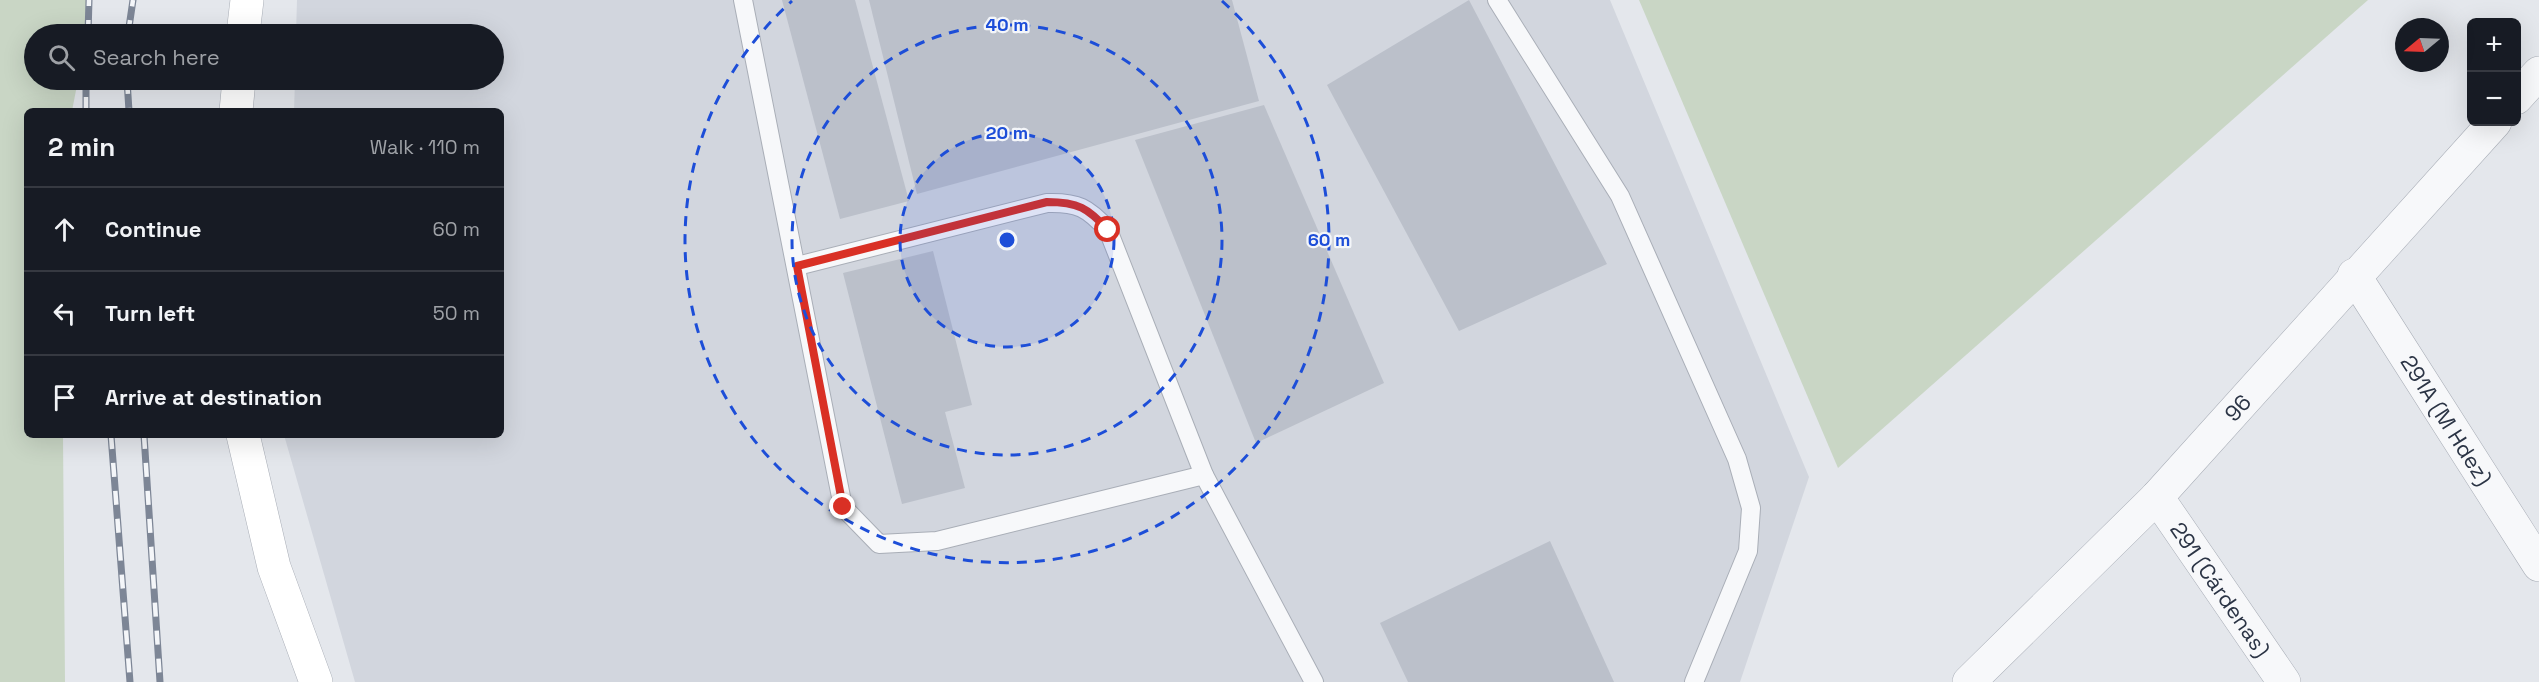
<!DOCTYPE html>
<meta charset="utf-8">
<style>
:root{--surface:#171b24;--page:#20242c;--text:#f1f3f6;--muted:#9ea1a6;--line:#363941}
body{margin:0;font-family:"Space Grotesk",sans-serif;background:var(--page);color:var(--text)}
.controls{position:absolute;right:18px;top:18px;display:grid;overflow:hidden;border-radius:9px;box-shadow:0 6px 24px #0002}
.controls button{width:54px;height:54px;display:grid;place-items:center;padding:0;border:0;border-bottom:2px solid var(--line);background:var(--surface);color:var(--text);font:30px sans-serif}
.compass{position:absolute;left:2395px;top:18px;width:54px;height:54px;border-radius:50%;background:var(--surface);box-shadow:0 6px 24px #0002;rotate:251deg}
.stop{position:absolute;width:18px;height:18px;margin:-14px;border:4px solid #d93025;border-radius:50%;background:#fff}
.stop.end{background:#d93025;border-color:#fff;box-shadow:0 2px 6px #0008}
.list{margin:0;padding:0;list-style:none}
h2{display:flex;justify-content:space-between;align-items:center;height:78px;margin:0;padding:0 24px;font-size:26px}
h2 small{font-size:20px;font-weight:400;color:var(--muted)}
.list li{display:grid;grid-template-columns:39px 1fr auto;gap:18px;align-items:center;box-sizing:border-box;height:84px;padding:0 24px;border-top:2px solid var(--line)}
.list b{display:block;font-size:22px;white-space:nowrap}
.list em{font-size:20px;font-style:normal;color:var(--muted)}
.icon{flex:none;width:33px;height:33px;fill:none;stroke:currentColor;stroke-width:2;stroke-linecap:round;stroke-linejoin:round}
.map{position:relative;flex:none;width:2539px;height:682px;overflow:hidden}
.search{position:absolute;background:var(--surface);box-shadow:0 6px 24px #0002;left:24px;top:24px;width:480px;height:66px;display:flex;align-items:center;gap:15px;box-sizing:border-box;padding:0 21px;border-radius:33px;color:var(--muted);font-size:22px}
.panel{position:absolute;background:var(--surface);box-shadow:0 6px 24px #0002;left:24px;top:108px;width:480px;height:330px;border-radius:9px}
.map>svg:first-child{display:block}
.built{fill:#d2d6de}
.green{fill:#c9d6c5}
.building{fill:#bbc0ca}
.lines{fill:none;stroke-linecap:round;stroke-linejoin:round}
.lane-casing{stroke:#a9aeb7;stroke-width:20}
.street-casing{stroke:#a9aeb7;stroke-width:34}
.secondary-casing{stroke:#a9aeb7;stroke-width:34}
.lane{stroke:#f7f8fa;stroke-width:18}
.street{stroke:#f7f8fa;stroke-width:33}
.secondary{stroke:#fff;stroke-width:33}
.rail-casing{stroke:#7d8696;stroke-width:7}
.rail{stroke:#f4f6f9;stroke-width:4.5;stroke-dasharray:14;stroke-linecap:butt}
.route{stroke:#d93025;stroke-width:8}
.ring{fill:none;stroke:#1d4ed8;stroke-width:3;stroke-dasharray:10 8}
.labels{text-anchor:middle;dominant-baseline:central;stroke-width:4.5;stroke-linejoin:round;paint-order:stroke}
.street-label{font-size:22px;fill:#2b3445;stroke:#f4f6f9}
.centre{fill:#1d4ed8;stroke:#f4f6f9;stroke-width:3}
.ring-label{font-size:18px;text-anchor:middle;font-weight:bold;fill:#1d4ed8;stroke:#f4f6f9;stroke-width:4.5;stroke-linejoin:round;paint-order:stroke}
</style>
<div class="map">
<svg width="2539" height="682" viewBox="0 0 2539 682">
<rect width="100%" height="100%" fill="#e4e7ec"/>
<polygon class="built" points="297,0 1610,0 1809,477 1740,682 355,682 284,435 501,435 501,111 294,111 295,80 494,80 494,34 296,34"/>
<g class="green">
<polygon points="0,0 91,0 85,34 34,34 34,80 78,80 72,111 27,111 27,435 63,435 65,682 0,682"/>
<polygon points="1639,0 2368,0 1838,468"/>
</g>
<g class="building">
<polygon points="782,0 855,0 909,201 840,219"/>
<polygon points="869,0 1232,0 1259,101 917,194"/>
<polygon points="1469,0 1607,264 1459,331 1327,85"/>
<polygon points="1264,105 1384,383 1256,443 1135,140"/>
<polygon points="933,251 972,405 945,412 965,488 902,504 843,273"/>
<polygon points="1550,541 1614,682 1408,682 1380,623"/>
</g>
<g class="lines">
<g class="lane-casing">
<g id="lane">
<polyline points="743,0 843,507 879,544 937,541 1204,475 1314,682"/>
<polyline points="1497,0 1620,196 1737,459 1751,508 1748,551 1694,682"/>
<path d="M797,266L1047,203C1078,202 1088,208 1108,230L1204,475"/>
</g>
</g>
<g class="street-casing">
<g id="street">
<polyline points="2516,98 2539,73"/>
<path id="s1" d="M2354,275L2539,565"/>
<path id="s2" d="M2157,497L2284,682"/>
<path id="s3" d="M1969,682L2157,497L2495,122"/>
</g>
</g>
<g class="secondary-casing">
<g id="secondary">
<polyline points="243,34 247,0"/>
<polyline points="236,111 239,80"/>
<polyline points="243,435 274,567 316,682"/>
</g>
</g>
<use href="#lane" class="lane"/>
<use href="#street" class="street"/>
<use href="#secondary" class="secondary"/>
<g class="rail-casing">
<g id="rail">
<polyline points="88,34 89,0"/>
<polyline points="128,34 133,0"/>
<polyline points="127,80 129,111"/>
<polyline points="86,111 86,80"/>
<polyline points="111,435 130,682"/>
<polyline points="144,435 160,682"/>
</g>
</g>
<use href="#rail" class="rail"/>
</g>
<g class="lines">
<path class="route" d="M843,507L797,266L1047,202C1078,202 1088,208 1108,230"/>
</g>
<circle cx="1007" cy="240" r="107" fill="#1d4ed8" fill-opacity=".12"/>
<g class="ring">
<circle cx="1007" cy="240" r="107"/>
<circle cx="1007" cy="240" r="215"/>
<path d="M1222 1A322 322 0 1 1 792 1"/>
</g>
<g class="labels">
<g class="street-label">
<text stroke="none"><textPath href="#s3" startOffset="384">96</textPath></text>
<text stroke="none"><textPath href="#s1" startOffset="172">291A (M Hdez)</textPath></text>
<text stroke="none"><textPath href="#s2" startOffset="112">291 (Cárdenas)</textPath></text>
</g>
</g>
<circle cx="1007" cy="240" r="9" class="centre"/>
<g class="ring-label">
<text x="1007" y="31">40 m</text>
<text x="1007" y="139">20 m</text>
<text x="1329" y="246">60 m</text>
</g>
</svg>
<div class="controls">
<button>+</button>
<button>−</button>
</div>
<svg class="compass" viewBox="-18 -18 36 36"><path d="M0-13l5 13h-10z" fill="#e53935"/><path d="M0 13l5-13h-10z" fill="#9ea1a6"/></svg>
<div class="stop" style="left:1108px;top:230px"></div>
<div class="stop end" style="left:843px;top:507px"></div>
<div class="search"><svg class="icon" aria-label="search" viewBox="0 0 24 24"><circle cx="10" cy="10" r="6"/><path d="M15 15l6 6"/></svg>Search here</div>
<section class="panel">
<h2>2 min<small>Walk · 110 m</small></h2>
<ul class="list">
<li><svg class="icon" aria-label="ahead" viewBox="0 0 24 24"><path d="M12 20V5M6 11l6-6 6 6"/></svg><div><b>Continue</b></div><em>60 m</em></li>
<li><svg class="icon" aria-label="left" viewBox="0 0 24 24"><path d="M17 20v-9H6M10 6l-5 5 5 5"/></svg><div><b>Turn left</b></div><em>50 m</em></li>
<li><svg class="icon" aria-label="arrive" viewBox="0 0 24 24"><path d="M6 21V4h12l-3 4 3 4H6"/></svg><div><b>Arrive at destination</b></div></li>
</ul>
</section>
</div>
